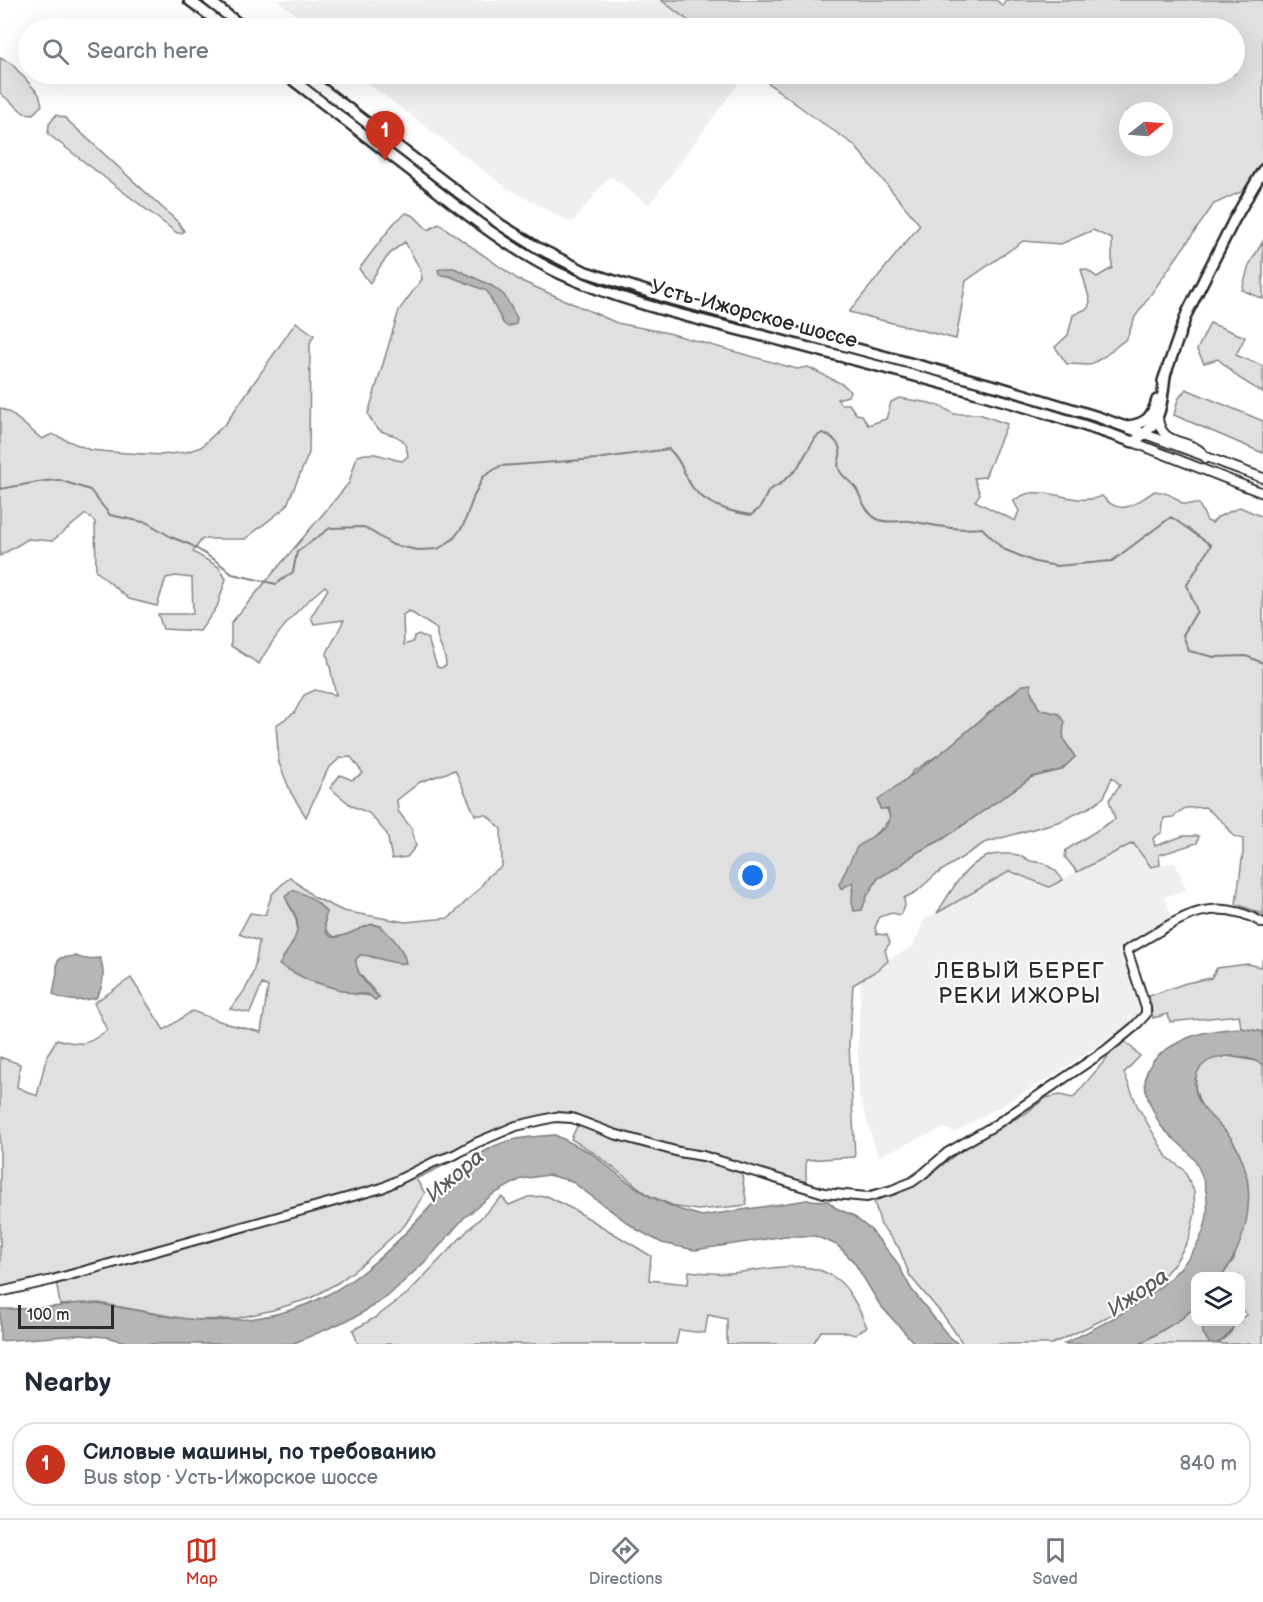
<!DOCTYPE html>
<meta charset="utf-8">
<style>
:root{--surface:#fff;--page:#f2f2f3;--text:#1f2937;--muted:#747a83;--line:#e0e1e3;--accent:#c8321e}
body{margin:0;font-family:"Balsamiq Sans",sans-serif;background:var(--page);color:var(--text)}
.controls{position:absolute;right:18px;bottom:18px;display:grid;overflow:hidden;border-radius:12px;box-shadow:0 6px 24px #0002}
.controls button{width:54px;height:54px;display:grid;place-items:center;padding:0;border:0;border-bottom:2px solid var(--line);background:var(--surface);color:var(--text);font:30px sans-serif}
.compass{position:absolute;left:1119px;top:102px;width:54px;height:54px;border-radius:50%;background:var(--surface);box-shadow:0 6px 24px #0002;rotate:73deg}
.scale{position:absolute;left:18px;bottom:15px;width:96px;box-sizing:border-box;padding-left:6px;border:3px solid #2b2b2b;border-top:0;font-size:16px;line-height:21px;white-space:nowrap;color:#2b2b2b;-webkit-text-stroke:4px #fff;paint-order:stroke}
.you{position:absolute;left:753px;top:876px;width:21px;height:21px;margin:-15px;border:4px solid #fff;border-radius:50%;background:#1a73e8;box-shadow:0 0 0 9px #1a73e833}
.badge{display:grid;place-items:center;width:39px;height:39px;border-radius:50%;background:var(--accent);color:#fff;font-size:20px;font-weight:700}
.pin{position:absolute;translate:-50% -50px;filter:drop-shadow(0 2px 3px #0008)}
.pin::after{content:'';position:absolute;top:32px;width:21px;height:18px;background:inherit;clip-path:polygon(0 0,100% 0,50% 100%)}
.list{margin:0;padding:0;list-style:none}
h2{display:flex;justify-content:space-between;align-items:center;height:78px;margin:0;padding:0 24px;font-size:26px}
h2 small{font-size:20px;font-weight:400;color:var(--muted)}
.list li{display:grid;grid-template-columns:39px 1fr auto;gap:18px;align-items:center;box-sizing:border-box;height:84px;margin:0 12px 12px;padding:0 12px;border:2px solid var(--line);border-radius:24px}
.list b{display:block;font-size:22px;white-space:nowrap}
.list p{margin:0;font-size:20px;white-space:nowrap;color:var(--muted)}
.list em{font-size:20px;font-style:normal;color:var(--muted)}
.icon{flex:none;width:33px;height:33px;fill:none;stroke:currentColor;stroke-width:2;stroke-linecap:round;stroke-linejoin:round}
.map{position:relative;flex:none;width:1263px;height:1344px;overflow:hidden}
.search{position:absolute;background:var(--surface);box-shadow:0 6px 24px #0002;left:18px;right:18px;top:18px;height:66px;display:flex;align-items:center;gap:15px;box-sizing:border-box;padding:0 21px;border-radius:33px;color:var(--muted);font-size:22px}
.sheet{height:174px;background:var(--surface)}
nav{display:flex;justify-content:space-around;align-items:center;box-sizing:border-box;height:84px;border-top:2px solid var(--line);background:var(--surface);font-size:16px;color:var(--muted)}
nav a{display:grid;justify-items:center;gap:3px}
nav .on{color:var(--accent)}
.map>svg:first-child{display:block}
.built{fill:#efefef}
.green{fill:#e0e0e0;stroke:#868686;stroke-width:1.5;fill-rule:evenodd}
.water{fill:#b6b6b6;stroke:#7e7e7e;stroke-width:1.5}
.lines{fill:none;stroke-linecap:round;stroke-linejoin:round}
.stream{stroke:#7e7e7e;stroke-width:2}
.minor-casing{stroke:#2b2b2b;stroke-width:12}
.tertiary-casing{stroke:#2b2b2b;stroke-width:14}
.minor{stroke:#fff;stroke-width:8}
.tertiary{stroke:#fff;stroke-width:9}
.labels{text-anchor:middle;dominant-baseline:central;stroke-width:4.5;stroke-linejoin:round;paint-order:stroke}
.street-label{font-size:21px;fill:#2b2b2b;stroke:#fff}
.neighbourhood-label{font-size:22px;letter-spacing:1.5px;fill:#2b2b2b;stroke:#fff}
.water-label{font-size:22px;font-style:italic;fill:#5c5c5c;stroke:#fff}
</style>
<div class="map">
<svg width="1263" height="1344" viewBox="0 0 1263 1344">
<rect width="100%" height="100%" fill="#fff"/>
<filter id="ink" filterUnits="userSpaceOnUse"><feTurbulence type="fractalNoise" baseFrequency=".0167" numOctaves="2"/><feDisplacementMap in="SourceGraphic" scale="12" xChannelSelector="R" yChannelSelector="G"/><feConvolveMatrix kernelMatrix="1 2 1 2 8 2 1 2 1" color-interpolation-filters="sRGB"/></filter>
<g filter="url(#ink)">
<g class="built">
<polygon points="277,0 661,0 699,28 314,28"/>
<polygon points="356,74 745,74 649,205 610,176 572,223 507,188"/>
<polygon points="1133,843 1151,867 1175,862 1186,890 1164,897 1172,917 1122,945 1144,1008 1142,1016 1051,1077 955,1132 944,1128 878,1156 859,1096 858,1047 861,973 913,947 924,920 1010,871 1049,887"/>
</g>
<g class="green">
<path d="M661,0H996L1003,6L1005,0H1263V160L1243,191L1214,204L1135,317L1127,338L1105,356L1090,365L1067,364L1055,347L1068,335L1073,315L1088,308L1090,301L1081,269L1087,270L1097,277L1112,268V239L1093,230L1061,244L1023,241L966,281L956,339L849,312L920,225L854,145L811,115L756,74H1234V28H698ZM1128,111H1164V147H1128Z"/>
<polygon points="0,58 11,63 39,94 42,105 33,114 24,113 0,93"/>
<polygon points="56,115 65,118 179,223 184,231 182,233 177,233 48,134 49,124"/>
<path d="M406,213L414,216L428,230L439,224L519,280L617,323L668,333L797,369L808,367L844,385L850,391L848,396L837,399L841,404H849L856,414L862,415L868,425L886,419L891,402L899,398L930,403L944,408L954,414H979L1007,424L985,477L974,478L980,494L975,501L1015,521L1019,511L1013,500C1019,498 1025,493 1031,493C1055,490 1079,506 1102,496C1122,519 1136,502 1155,491C1166,492 1175,496 1183,504H1199L1207,521L1212,523L1218,517L1240,507L1263,517V914L1236,904L1243,852V839L1234,836L1225,824L1205,807L1185,808L1173,817L1164,818L1162,832L1153,838L1155,846L1183,836H1199L1197,843L1159,855L1160,865L1151,867L1133,843L1077,872L1065,857L1066,850L1115,819L1109,800L1120,785L1112,777L1104,797L1090,807L1061,821L984,843L935,875L916,892L904,898L905,906L900,915L892,913L879,917L875,928L877,934L887,935L890,943L885,950L888,961L879,969L853,985L849,1045L855,1157L806,1160V1182L741,1170L747,1205L698,1210L677,1207L650,1196L593,1152L571,1139L579,1122L551,1115L486,1138L459,1158L416,1179L425,1193L405,1225L364,1263L339,1282L311,1298L273,1310L234,1319L191,1320L99,1303L60,1305L55,1274L17,1286L0,1288V1057L20,1064L17,1087L37,1096L47,1055L57,1039C81,1046 87,1046 107,1030L94,1003L131,978L164,1030L192,1011L228,1024L261,1032L268,987L262,984L250,1013L230,1009C251,986 255,972 259,941L239,934L250,913L265,915L272,894L290,877L314,897L343,911L405,922L449,918L479,889L489,875L502,866L501,829L487,815H475L455,770L420,782L397,800L398,811L412,829L416,846L407,857L392,859L387,834L369,813L352,806L330,788L340,775L352,780L363,773L351,757L340,758L328,769L306,817L291,793L279,763L276,725L294,713L304,695L315,690L336,695L327,653L344,620L314,624L311,617L328,589L325,586C299,607 275,634 259,664L231,646V623L349,483L357,456C378,450 383,458 402,461L408,456C405,434 397,438 381,431C374,427 371,420 368,414L399,310L422,279L420,269L405,242C388,252 379,267 370,283L359,269L394,223ZM409,611L437,629C435,643 447,652 446,666L441,668L437,667L428,639L419,634L414,636L413,642L404,645L403,615ZM1022,685L1031,691L1039,709L1059,714L1064,740L1075,757L1061,770L1032,777L943,839L916,853L898,867L878,878L867,896L852,890C853,879 867,844 874,835C881,828 885,828 890,817L887,809L913,771L940,754ZM288,903L326,914C322,927 326,934 338,938L373,924L381,926L401,950L374,958L368,955H360L356,959L355,968L379,997L354,994L308,980L282,959C298,937 304,928 288,903Z"/>
<polygon points="1263,241 1263,299 1242,290 1249,265"/>
<polygon points="296,322 314,335 310,343 309,453 286,507 245,539 202,539 193,552 219,567 226,579 217,607 200,631 163,629 158,614 193,614 192,578 175,576 166,578 157,606 129,599 96,571 95,522 86,514 52,541 28,539 0,556 0,408 9,412 42,439 52,434 90,450 111,452 161,455 186,452 201,447 226,423"/>
<polygon points="1210,323 1245,337 1236,355 1263,366 1263,393 1239,378 1218,359 1204,363 1197,350"/>
<polygon points="1186,389 1263,421 1263,453 1174,415 1178,399"/>
<path d="M1013,854L1022,856L1030,861L1043,863L1055,870L1063,880L1049,887L1010,871L937,913C951,892 963,866 988,856C995,853 1005,854 1013,854Z"/>
<polygon points="1263,959 1263,1032 1241,1028 1239,1015 1170,1022 1168,1014 1153,1018 1149,996 1186,983 1211,978 1217,968 1248,964 1261,967"/>
<polygon points="1123,1039 1140,1056 1124,1073 1137,1105 1167,1157 1184,1170 1194,1191 1195,1213 1189,1239 1175,1263 1157,1283 1128,1304 1100,1321 1052,1344 963,1344 946,1319 910,1276 899,1248 881,1225 874,1201 922,1181 969,1144 1026,1113 1046,1098 1060,1095 1073,1098"/>
<polygon points="1227,1056 1257,1061 1263,1065 1263,1344 1218,1344 1231,1332 1235,1323 1240,1322 1241,1318 1247,1315 1244,1311 1241,1313 1240,1276 1222,1276 1234,1259 1248,1186 1233,1142 1201,1107 1195,1087 1197,1070 1207,1060"/>
<path d="M547,1196L578,1212L651,1256L649,1280L688,1284L689,1271C703,1273 717,1274 731,1273C765,1271 809,1256 838,1280C851,1290 860,1312 867,1327L855,1335L841,1331H821L813,1344H727V1319L708,1315L705,1333L679,1330L676,1344H358L353,1330L376,1317L408,1293L469,1229L502,1197L509,1205L528,1197Z"/>
<polygon points="1195,1307 1196,1322 1208,1322 1202,1324 1210,1344 1140,1344 1181,1319"/>
</g>
<g class="water">
<polygon points="444,268 454,268 492,286 504,295 517,318 516,324 508,327 503,323 487,291 449,276 440,275 438,270"/>
<path d="M1031,684V691L1039,709L1059,714L1065,722C1060,739 1066,743 1075,757L1061,770L1032,777L943,839L916,853L898,867L878,878L867,896L862,910L854,911L852,903L853,882L841,889L839,884L857,847L886,827L890,818L888,809H880L878,800L940,754L1023,685Z"/>
<path d="M293,890C306,894 318,901 326,912C318,957 353,929 373,924C387,928 404,949 406,963C390,965 376,955 360,955L356,959C355,973 369,988 379,997L375,1000L368,994H354L308,980L279,965C287,950 304,933 295,915C292,908 288,903 285,897Z"/>
<path d="M75,956L84,959L100,958C105,970 104,987 96,998C82,1001 65,1003 53,994L57,972V963L60,958Z"/>
<path d="M1241,1028L1263,1032V1065C1241,1050 1193,1052 1195,1086C1196,1111 1222,1122 1233,1141C1260,1185 1249,1238 1222,1276H1196L1195,1307L1181,1319L1140,1344H1063C1114,1319 1199,1278 1207,1215C1209,1196 1204,1178 1196,1162C1188,1149 1171,1138 1161,1126C1157,1120 1154,1112 1151,1106C1141,1083 1143,1066 1164,1051C1190,1033 1211,1030 1241,1028Z"/>
<path d="M555,1135L591,1153L625,1180L651,1197L681,1210L702,1216L807,1200L828,1201L836,1208L852,1215L871,1230L896,1261L912,1290L946,1333L958,1344H915L880,1305L854,1262L837,1245L815,1236H785L695,1250L662,1243L636,1229L571,1181L548,1175L521,1179L492,1195L464,1218L429,1258L387,1297L357,1316L292,1344H134L106,1337L80,1335L0,1341V1309C17,1309 34,1309 50,1307C62,1306 74,1303 86,1303C116,1305 143,1312 172,1317C225,1325 275,1321 323,1297C370,1274 405,1234 440,1196C454,1180 469,1159 489,1149C510,1137 532,1137 555,1135Z"/>
<path d="M1208,1322H1237C1229,1332 1225,1344 1210,1344L1203,1333L1202,1324Z"/>
</g>
<g class="lines">
<path class="stream" d="M0,489L44,481L59,480L90,490L110,515L148,523L171,537L191,545L219,563L232,574L276,584L293,572L297,552L330,528L364,527L393,545L418,550L438,549L453,539L463,526L474,496L483,477L500,466L596,459L669,449C681,461 681,467 689,482C700,503 729,512 751,515L760,508L769,490L780,484L796,470L816,437L822,433C832,436 842,444 840,456C839,461 837,463 839,469C842,478 852,481 857,490C862,500 866,513 877,519C887,524 899,520 909,521C936,525 955,531 982,528L1003,549L1035,562L1057,566L1112,561L1171,517L1211,545L1187,585L1197,611L1183,635L1189,651L1214,657L1246,656L1263,663"/>
<g class="minor-casing">
<g id="minor">
<path d="M1158,417C1160,449 1193,436 1206,458"/>
<polyline points="1145,434 1263,478"/>
<polyline points="1133,442 1263,493"/>
<path d="M0,1292L52,1280L382,1188L434,1162L454,1155L476,1143L516,1126L555,1117L572,1118L614,1134L679,1152L703,1156L824,1193L867,1197L892,1190L912,1182L923,1174L947,1153L995,1125L1106,1050L1134,1027L1146,1014V1008L1127,950C1174,924 1208,890 1263,923"/>
</g>
</g>
<g class="tertiary-casing">
<g id="tertiary">
<polyline points="189,0 226,28"/>
<polyline points="208,0 244,28"/>
<path d="M285,74C332,110 379,146 427,183C469,216 511,250 559,273C623,303 702,320 771,338C892,370 1015,400 1133,442C1162,424 1161,408 1165,376"/>
<polyline points="303,74 501,225 538,248 586,272 671,299 999,387 1098,417 1145,434"/>
<polyline points="1163,381 1187,313 1234,220 1263,170"/>
<path d="M1128,426C1146,424 1152,417 1157,400"/>
</g>
</g>
<use href="#minor" class="minor"/>
<use href="#tertiary" class="tertiary"/>
</g>
</g>
<g class="labels">
<g class="street-label">
<text transform="translate(754 314) rotate(15)">Усть-Ижорское шоссе</text>
</g>
<g class="neighbourhood-label">
<text x="1020" y="971">ЛЕВЫЙ БЕРЕГ<tspan x="1020" dy="25">РЕКИ ИЖОРЫ</tspan></text>
</g>
<g class="water-label">
<text transform="translate(455 1176) rotate(-40)">Ижора</text>
<text transform="translate(1138 1293) rotate(-34)">Ижора</text>
</g>
</g>
</svg>
<div class="controls">
<button><svg class="icon" aria-label="layers" viewBox="0 0 24 24"><path d="M12 4l9 5-9 5-9-5zM3 14l9 5 9-5"/></svg></button>
</div>
<svg class="compass" viewBox="-18 -18 36 36"><path d="M0-13l5 13h-10z" fill="#e53935"/><path d="M0 13l5-13h-10z" fill="#747a83"/></svg>
<div class="scale">100 m</div>
<div class="you"></div>
<div class="pin badge" style="left:385px;top:161px">1</div>
<div class="search"><svg class="icon" aria-label="search" viewBox="0 0 24 24"><circle cx="10" cy="10" r="6"/><path d="M15 15l6 6"/></svg>Search here</div>
</div>
<section class="sheet">
<h2>Nearby<small></small></h2>
<ul class="list">
<li><span class="badge">1</span><div><b>Силовые машины, по требованию</b><p>Bus stop · Усть-Ижорское шоссе</p></div><em>840 m</em></li>
</ul>
</section>
<nav>
<a class="on"><svg class="icon" aria-label="map" viewBox="0 0 24 24"><path d="M3 6l6-2 6 2 6-2v14l-6 2-6-2-6 2zM9 4v14M15 6v14"/></svg>Map</a>
<a><svg class="icon" aria-label="directions" viewBox="0 0 24 24"><path d="M12 3l9 9-9 9-9-9zM9 14v-3h6M13 9l2 2-2 2"/></svg>Directions</a>
<a><svg class="icon" aria-label="saved" viewBox="0 0 24 24"><path d="M7 4h10v16l-5-4-5 4z"/></svg>Saved</a>
</nav>
